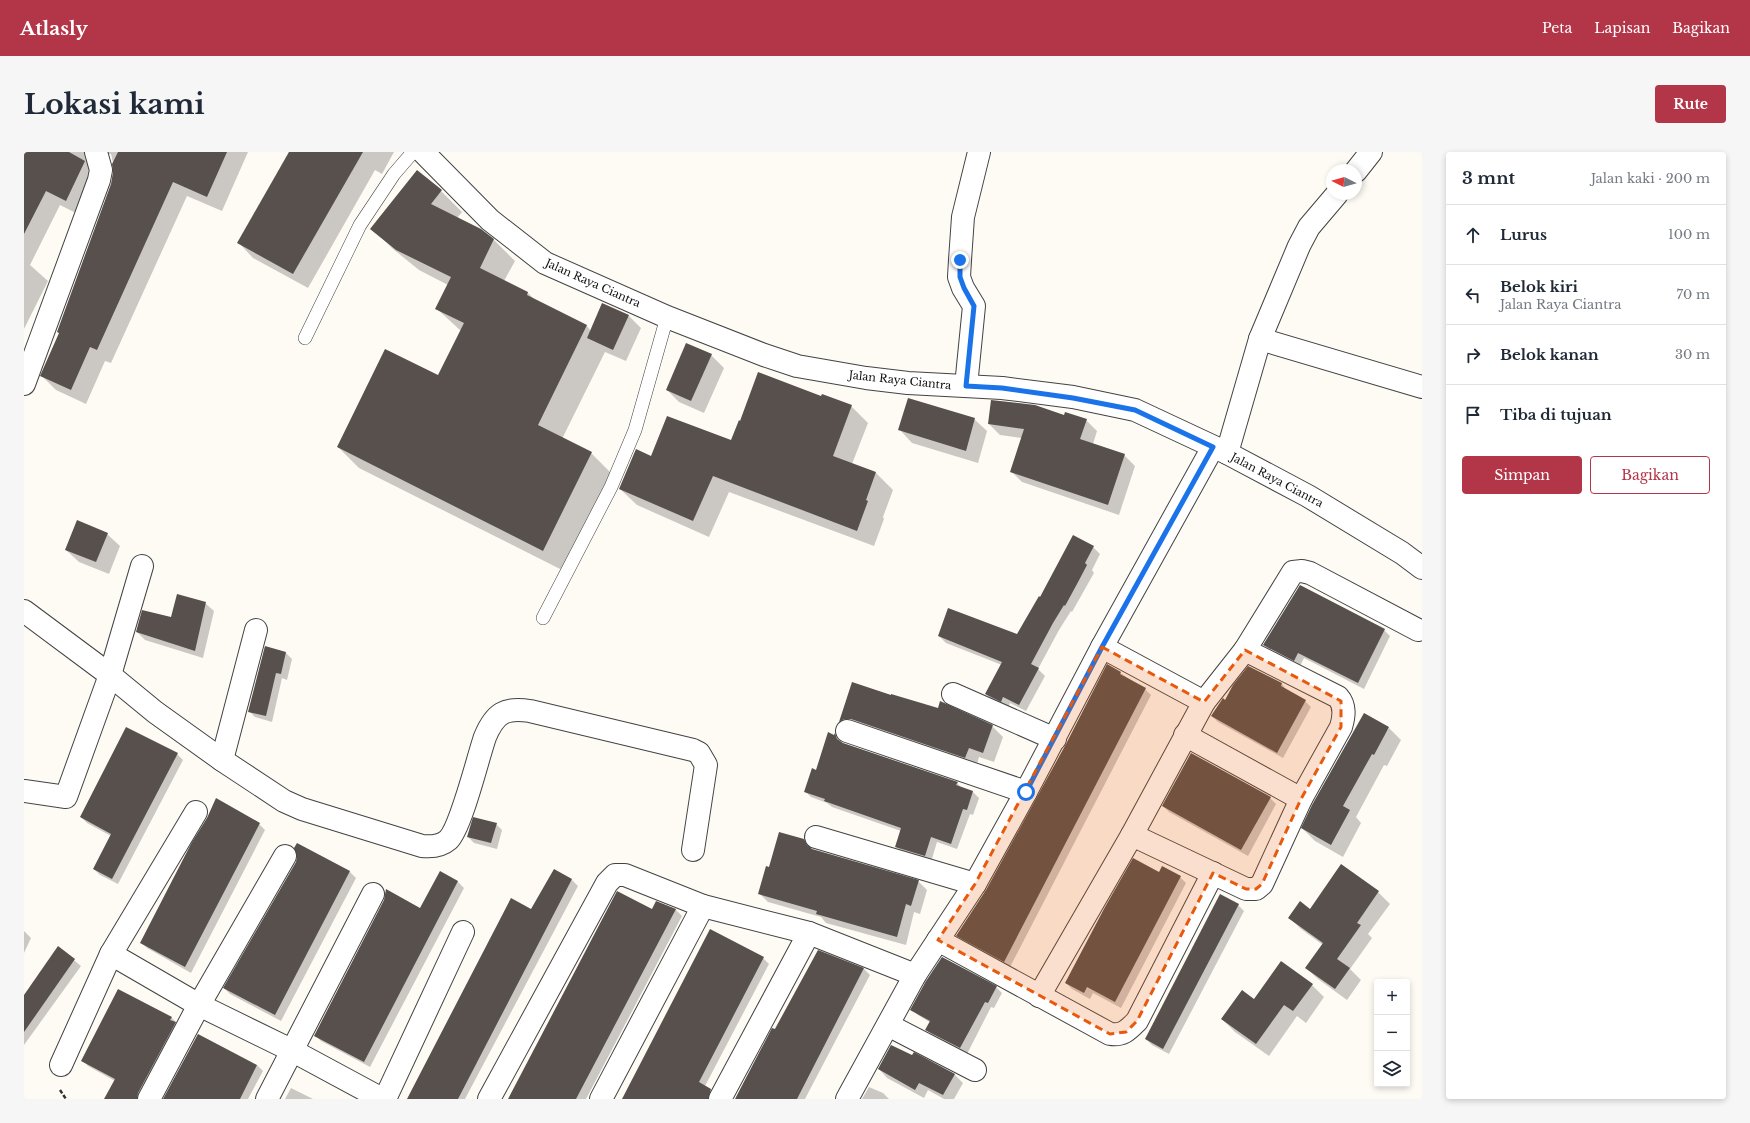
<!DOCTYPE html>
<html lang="id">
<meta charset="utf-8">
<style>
:root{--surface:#fff;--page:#f6f6f7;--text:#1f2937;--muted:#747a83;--line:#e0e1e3;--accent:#b33548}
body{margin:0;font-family:"Libre Baskerville",serif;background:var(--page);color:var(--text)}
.controls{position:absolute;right:12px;bottom:12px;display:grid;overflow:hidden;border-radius:4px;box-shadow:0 2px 6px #0003}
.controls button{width:36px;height:36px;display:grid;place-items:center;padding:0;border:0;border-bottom:1px solid var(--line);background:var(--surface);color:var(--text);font:20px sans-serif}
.compass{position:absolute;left:1302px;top:12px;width:36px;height:36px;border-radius:50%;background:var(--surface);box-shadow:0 2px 6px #0003;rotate:276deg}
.stop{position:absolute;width:12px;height:12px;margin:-9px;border:3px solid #1a73e8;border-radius:50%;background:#fff}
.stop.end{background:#1a73e8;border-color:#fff;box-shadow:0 1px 4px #0008}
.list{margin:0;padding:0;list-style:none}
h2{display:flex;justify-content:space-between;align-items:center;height:52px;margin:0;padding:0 16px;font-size:17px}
h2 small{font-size:13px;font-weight:400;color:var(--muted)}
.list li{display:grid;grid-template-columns:26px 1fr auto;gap:12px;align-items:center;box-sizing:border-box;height:60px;padding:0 16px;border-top:1px solid var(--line)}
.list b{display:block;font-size:15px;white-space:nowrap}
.list p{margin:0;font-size:13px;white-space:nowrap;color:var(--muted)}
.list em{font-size:13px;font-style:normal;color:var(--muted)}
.actions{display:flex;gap:8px;padding:12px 16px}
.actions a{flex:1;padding:9px 0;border:1px solid var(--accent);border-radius:4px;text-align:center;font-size:14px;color:var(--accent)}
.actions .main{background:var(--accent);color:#fff}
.icon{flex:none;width:22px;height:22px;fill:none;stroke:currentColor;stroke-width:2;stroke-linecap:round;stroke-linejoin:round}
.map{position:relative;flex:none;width:1398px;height:947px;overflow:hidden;border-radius:4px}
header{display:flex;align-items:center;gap:24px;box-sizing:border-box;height:56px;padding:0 20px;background:var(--accent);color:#fff}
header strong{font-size:19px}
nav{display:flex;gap:22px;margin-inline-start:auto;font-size:14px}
.intro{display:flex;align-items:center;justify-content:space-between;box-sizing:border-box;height:96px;padding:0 24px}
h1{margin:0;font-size:28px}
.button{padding:10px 18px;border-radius:4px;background:var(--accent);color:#fff;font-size:14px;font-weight:700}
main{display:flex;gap:24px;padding:0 24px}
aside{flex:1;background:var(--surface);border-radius:4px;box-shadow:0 2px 6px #0003}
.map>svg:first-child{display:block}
.shadow{fill:#0003}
.building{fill:#57504d}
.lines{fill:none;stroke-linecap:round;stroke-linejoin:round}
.service-casing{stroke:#434343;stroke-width:14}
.minor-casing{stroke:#434343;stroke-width:24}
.path{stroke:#323232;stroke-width:2.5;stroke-dasharray:4 2;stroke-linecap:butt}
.service{stroke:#fff;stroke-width:13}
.minor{stroke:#fff;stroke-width:22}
.route{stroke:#1a73e8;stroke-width:5}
.marked{fill:#e8590c;fill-opacity:0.2;stroke:#e8590c;stroke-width:3;stroke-dasharray:8 5;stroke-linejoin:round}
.labels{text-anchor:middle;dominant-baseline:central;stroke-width:4;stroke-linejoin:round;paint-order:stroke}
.street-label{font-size:11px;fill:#101010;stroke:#fff}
</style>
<header>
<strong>Atlasly</strong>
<nav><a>Peta</a><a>Lapisan</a><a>Bagikan</a></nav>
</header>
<div class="intro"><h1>Lokasi kami</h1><a class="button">Rute</a></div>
<main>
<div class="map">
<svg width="1398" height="947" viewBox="0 0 1398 947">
<rect width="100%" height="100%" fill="#fefbf4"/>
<g class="shadow">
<polygon points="0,0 224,0 198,59 163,44 87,211 81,209 62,252 32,238 18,224 36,181 88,31 90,15 87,2 83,2 56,63 36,53 6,113 24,129 0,177"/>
<polygon points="265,0 370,0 358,22 351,18 284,136 229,106 215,91"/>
<polygon points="417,39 438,60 433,66 470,88 491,109 480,129 504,141 512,149 563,174 567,179 605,164 617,176 602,209 581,200 538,287 567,301 588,322 540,419 335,316 314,295 414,225 437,179 412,156 424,133 395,118 369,97 348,76"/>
<polygon points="687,203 700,216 680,261 655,250 643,238"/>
<polygon points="798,245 827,254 844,271 828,312 852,321 869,338 859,365 860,367 850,394 705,340 685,385 613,353 596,337 628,305 707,290"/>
<polygon points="950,267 963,279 954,311 888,291 876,278"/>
<polygon points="1062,268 1073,279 1069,292 1100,303 1111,314 1095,363 998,330 987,319 998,286 976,283 965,272"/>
<polygon points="83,382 96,394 85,422 55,410 42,398"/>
<polygon points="1069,395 1076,402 1068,418 1070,421 1048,460 1047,459 1035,478 1014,517 1021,524 1002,559 986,551 984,556 969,549 962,542 978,513 922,491 915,484 993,484 1017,446"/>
<polygon points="181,451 190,459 179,506 121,488 113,480"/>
<polygon points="1360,478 1366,484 1340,537 1280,506 1276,514 1246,499 1240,493"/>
<polygon points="241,495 262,501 268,507 263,528 258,526 248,570 231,565 225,559"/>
<polygon points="1084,513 1121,537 1127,543 986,815 940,790 933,783 963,739 1043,593"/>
<polygon points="1225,515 1258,532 1263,539 1281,549 1287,555 1259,606 1194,570 1188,564 1201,549"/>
<polygon points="829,532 968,574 979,585 970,610 955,605 952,616 826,580 816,570"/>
<polygon points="1365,576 1377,588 1363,614 1360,613 1332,665 1337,671 1319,705 1291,689 1278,676"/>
<polygon points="811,583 818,591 933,631 939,637 949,640 955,646 949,663 946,662 933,697 913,690 907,710 879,701 872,695 877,679 808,655 803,651 787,645 781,639"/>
<polygon points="153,602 159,608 94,732 76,723 70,717 87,684 63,671 57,665"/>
<polygon points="1246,646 1252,652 1224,704 1145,660 1139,654"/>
<polygon points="184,667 235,672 241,678 167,821 123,796 117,790"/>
<polygon points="472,672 478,678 473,697 450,691 444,685"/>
<polygon points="779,687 789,698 894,729 903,738 896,762 890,760 882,793 802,771 797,765 744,750 735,741"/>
<polygon points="273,692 326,720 332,726 257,869 206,842 200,836 273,711 274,704"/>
<polygon points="530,718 548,728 554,734 441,947 384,947 508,759"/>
<polygon points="416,720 434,730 440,736 346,915 297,889 291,883 361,748 397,757"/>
<polygon points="1135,722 1156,725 1162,731 1097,856 1069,841 1066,847 1048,837 1042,831"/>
<polygon points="1354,740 1366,752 1344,782 1348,786 1326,817 1337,828 1323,848 1294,827 1282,816 1299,793 1277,777 1266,766 1286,758"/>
<polygon points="1214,753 1220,759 1145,902 1128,893 1122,887"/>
<polygon points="651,757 658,764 562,947 485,947 628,758"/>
<polygon points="0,779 7,786 0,801"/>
<polygon points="35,796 57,814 0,893 0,844"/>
<polygon points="794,799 840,817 846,823 781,947 712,947"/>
<polygon points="739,806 745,812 681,934 693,944 692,947 599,947"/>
<polygon points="1288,833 1300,845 1282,871 1273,864 1245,904 1211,880 1198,867 1230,848"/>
<polygon points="972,835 978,841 970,856 967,855 943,902 909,884 903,878 907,871 894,863 888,857"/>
<polygon points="147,865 153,871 120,947 85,947 91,929 64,914 58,908"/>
<polygon points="233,913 239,919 224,947 140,947"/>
<polygon points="855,917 930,922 939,931 930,947 920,947 904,938 900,946 863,926"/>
<polygon points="845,935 859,941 865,947 838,947"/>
<polygon points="267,936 289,947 261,947"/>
</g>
<g class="building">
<polygon points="0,0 45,0 61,9 42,49 22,39 0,82"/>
<polygon points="94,0 203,0 183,45 149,30 73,198 66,195 47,238 16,224 35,181 33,180 87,32 89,20 88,12"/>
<polygon points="265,0 339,0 269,122 213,91"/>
<polygon points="393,18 418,38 407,52 457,77 470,87 456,116 504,140 503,143 563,173 514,273 568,300 519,399 313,295 361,197 414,223 440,171 411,157 427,125 372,98 346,77"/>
<polygon points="578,151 605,163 589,198 563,186"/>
<polygon points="662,191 688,202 667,249 642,238"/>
<polygon points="734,220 797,244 798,242 828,253 809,304 852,320 842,348 844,349 833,379 689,324 669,369 595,337 612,297 627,304 643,264 707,288 715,268 716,269"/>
<polygon points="884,246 951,266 942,299 874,278"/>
<polygon points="967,248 1011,253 1040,263 1041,260 1063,267 1056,287 1101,302 1084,353 986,320 1000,277 964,272"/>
<polygon points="53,368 84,381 72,410 41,398"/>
<polygon points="1049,383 1070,394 1061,411 1063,413 1053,432 1041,454 1040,453 1029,471 1007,512 1015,516 995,553 979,545 977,550 961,542 978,510 914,484 924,456 993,482 1015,444 1016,445"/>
<polygon points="1276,433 1361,477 1334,531 1274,501 1270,509 1239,493"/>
<polygon points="153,442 182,450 171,499 112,480 118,458 147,465"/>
<polygon points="241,494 262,500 257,522 252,521 242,564 224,560"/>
<polygon points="1083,512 1097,520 1096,522 1122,536 980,810 932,784 962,738 1042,592"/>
<polygon points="1224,514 1258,531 1257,534 1282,548 1253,601 1187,564 1199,546 1201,548 1209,533"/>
<polygon points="828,530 867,543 867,542 914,556 916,549 969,573 959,601 945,596 941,606 827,567 820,567 815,570"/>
<polygon points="1340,561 1365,575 1350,603 1348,602 1319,654 1326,658 1307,693 1277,676 1288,653"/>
<polygon points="102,575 154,601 88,727 69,717 87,682 56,665"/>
<polygon points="804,580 810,583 811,581 813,587 819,591 934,630 932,633 949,639 943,658 939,657 927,692 907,685 901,704 871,695 877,676 800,649 801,647 780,640 788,616 792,618"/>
<polygon points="1167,601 1247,645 1217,698 1138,654"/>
<polygon points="192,646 236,671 161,815 116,791 168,690 183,666"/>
<polygon points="449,665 473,671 467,691 443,685"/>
<polygon points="755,680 780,687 783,693 788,697 895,728 887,754 882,752 873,785 792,762 793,759 734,742 742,714 745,715"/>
<polygon points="273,691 326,719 251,863 199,836 272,710 273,704 270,696"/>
<polygon points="1109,706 1135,720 1138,714 1157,724 1091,850 1063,835 1060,841 1041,831 1081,755"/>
<polygon points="1317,712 1355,739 1333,771 1337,773 1313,807 1326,816 1311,837 1281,816 1299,791 1264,766 1276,749 1286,757"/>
<polygon points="530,717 548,727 434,947 383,947 487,746 507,757"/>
<polygon points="416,719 434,729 340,910 290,884 360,748 362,737 396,756"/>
<polygon points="593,739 628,757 632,749 652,757 552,947 484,947"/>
<polygon points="1196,742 1215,752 1139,897 1121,887"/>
<polygon points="686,777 740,805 675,930 687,937 684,947 598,947"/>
<polygon points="34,794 51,807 0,880 0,843"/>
<polygon points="794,798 840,816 773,947 711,947 748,876 751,877"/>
<polygon points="918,805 973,834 964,851 961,850 936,896 901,878 906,869 886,858 902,829"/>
<polygon points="1257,809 1289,832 1269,859 1260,853 1232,892 1197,867 1218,838 1230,847"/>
<polygon points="94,837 148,865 146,868 152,870 114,941 113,947 80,947 91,927 57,909"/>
<polygon points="174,882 233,913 216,947 139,947"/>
<polygon points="867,893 888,903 890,900 931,922 919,943 895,931 891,938 854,917"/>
</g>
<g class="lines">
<g class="service-casing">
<g id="service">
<polyline points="281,186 336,73 370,22 389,0"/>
<polyline points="519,466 587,335 611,278 643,165"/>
</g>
</g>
<g class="minor-casing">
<g id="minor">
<polyline points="399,0 466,68 521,111 643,165 740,203 773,214 842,226 884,231 978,236 1049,245 1111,258 1203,301 1284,344 1378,401 1398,416"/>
<polyline points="1332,19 1347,0"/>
<polyline points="1236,187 1398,235"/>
<polyline points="0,232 75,28 77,18 72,0"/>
<polyline points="942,234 950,154 939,136 935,125 936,108 939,65 955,0"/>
<polyline points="1203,301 1236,187 1275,94 1285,75 1313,42"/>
<path d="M0,459L86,523L131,560L198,608L260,649L278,657L398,694C407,695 417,694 424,688C437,676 454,605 461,585C471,561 481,555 506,559L669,598L675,601L682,613L669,698"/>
<polyline points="929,542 1031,587"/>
<polyline points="1180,550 1221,498 1269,420 1278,419 1286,421 1394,478"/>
<polyline points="823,579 1002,640"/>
<polyline points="1161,583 1277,647"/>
<polyline points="198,608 232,478"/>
<polyline points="0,639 42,645 86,523 118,414"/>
<path d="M1108,683L1222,737H1232L1238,732L1277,647L1317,575C1320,565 1322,554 1314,545L1221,498"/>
<polyline points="792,685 951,732"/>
<path d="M914,788L1086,882C1099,884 1104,878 1113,869L1189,721"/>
<polyline points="87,802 175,853 269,899 358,947"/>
<polyline points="1015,844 1108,683 1180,550 1078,495"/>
<polyline points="864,873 951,918"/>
<polyline points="37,913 87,802 172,660"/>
<polyline points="125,947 175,853 261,704"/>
<polyline points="243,947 349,742"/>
<polyline points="361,947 439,780"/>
<polyline points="465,947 583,731 591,723 601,723 679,754 785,781 891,823"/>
<polyline points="577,947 679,754"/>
<polyline points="696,947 785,781"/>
<polyline points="823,947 891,823 951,732 1002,640 1078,495 1189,295"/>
</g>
</g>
<polyline class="path" points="36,938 42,947"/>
<use href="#service" class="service"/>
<use href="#minor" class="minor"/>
</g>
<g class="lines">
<polyline class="route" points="936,108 936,125 940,136 950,154 942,234 978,236 1049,246 1111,258 1189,295 1078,495 1002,640"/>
</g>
<path class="marked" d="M1078,495L1180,550L1221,498L1317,549V575L1277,647L1238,732L1232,737H1222L1189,721L1113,869L1102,880L1086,882L914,788L951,732Z"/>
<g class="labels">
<g class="street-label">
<text transform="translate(569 131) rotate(24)">Jalan Raya Ciantra</text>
<text transform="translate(876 228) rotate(6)">Jalan Raya Ciantra</text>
<text transform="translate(1253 328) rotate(28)">Jalan Raya Ciantra</text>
</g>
</g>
</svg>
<div class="controls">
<button>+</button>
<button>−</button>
<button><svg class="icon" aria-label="layers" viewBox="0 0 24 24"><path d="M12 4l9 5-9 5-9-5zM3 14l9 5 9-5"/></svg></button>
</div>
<svg class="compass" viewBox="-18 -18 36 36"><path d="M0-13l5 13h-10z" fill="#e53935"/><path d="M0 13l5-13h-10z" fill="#747a83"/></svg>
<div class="stop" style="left:1002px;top:640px"></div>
<div class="stop end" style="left:936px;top:108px"></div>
</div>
<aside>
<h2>3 mnt<small>Jalan kaki · 200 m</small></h2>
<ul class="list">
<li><svg class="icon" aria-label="ahead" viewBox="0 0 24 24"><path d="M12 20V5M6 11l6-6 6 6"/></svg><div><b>Lurus</b></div><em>100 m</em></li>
<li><svg class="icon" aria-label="left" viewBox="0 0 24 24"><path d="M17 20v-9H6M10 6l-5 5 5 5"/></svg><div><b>Belok kiri</b><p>Jalan Raya Ciantra</p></div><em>70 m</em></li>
<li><svg class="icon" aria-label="right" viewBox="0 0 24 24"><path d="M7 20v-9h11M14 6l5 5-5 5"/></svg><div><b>Belok kanan</b></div><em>30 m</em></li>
<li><svg class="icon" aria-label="arrive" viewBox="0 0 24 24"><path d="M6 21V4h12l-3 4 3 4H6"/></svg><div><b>Tiba di tujuan</b></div></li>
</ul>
<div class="actions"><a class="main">Simpan</a><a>Bagikan</a></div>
</aside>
</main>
